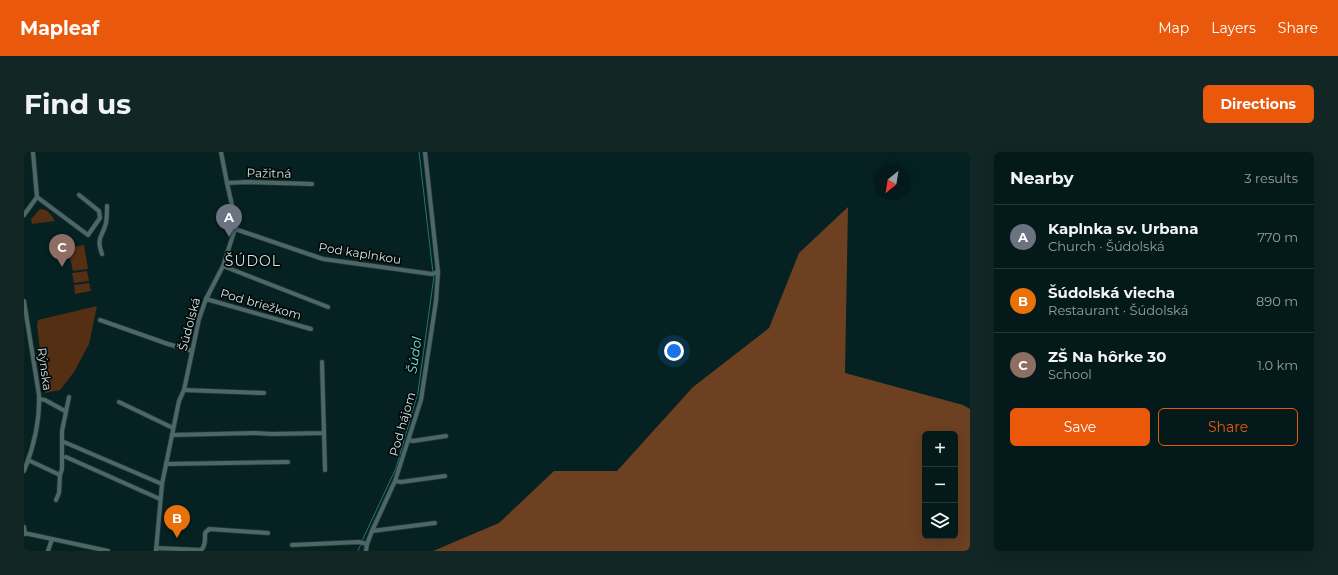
<!DOCTYPE html>
<meta charset="utf-8">
<style>
:root{--surface:#041919;--page:#122626;--text:#f1f3f6;--muted:#97a0a2;--line:#253838;--accent:#ea580c}
body{margin:0;font-family:Montserrat,sans-serif;background:var(--page);color:var(--text)}
.controls{position:absolute;right:12px;bottom:12px;display:grid;overflow:hidden;border-radius:6px;box-shadow:0 4px 16px #0002}
.controls button{width:36px;height:36px;display:grid;place-items:center;padding:0;border:0;border-bottom:1px solid var(--line);background:var(--surface);color:var(--text);font:20px sans-serif}
.compass{position:absolute;left:850px;top:12px;width:36px;height:36px;border-radius:50%;background:var(--surface);box-shadow:0 4px 16px #0002;rotate:210deg}
.you{position:absolute;left:650px;top:199px;width:14px;height:14px;margin:-10px;border:3px solid #fff;border-radius:50%;background:#1a73e8;box-shadow:0 0 0 6px #1a73e833}
.badge{display:grid;place-items:center;width:26px;height:26px;border-radius:50%;background:var(--accent);color:#fff;font-size:13px;font-weight:700}
.pin{position:absolute;translate:-50% -33px;filter:drop-shadow(0 1px 2px #0008)}
.pin::after{content:'';position:absolute;top:21px;width:14px;height:12px;background:inherit;clip-path:polygon(0 0,100% 0,50% 100%)}
.list{margin:0;padding:0;list-style:none}
h2{display:flex;justify-content:space-between;align-items:center;height:52px;margin:0;padding:0 16px;font-size:17px}
h2 small{font-size:13px;font-weight:400;color:var(--muted)}
.list li{display:grid;grid-template-columns:26px 1fr auto;gap:12px;align-items:center;box-sizing:border-box;height:64px;padding:0 16px;border-top:1px solid var(--line)}
.list b{display:block;font-size:15px;white-space:nowrap}
.list p{margin:0;font-size:13px;white-space:nowrap;color:var(--muted)}
.list em{font-size:13px;font-style:normal;color:var(--muted)}
.actions{display:flex;gap:8px;padding:12px 16px}
.actions a{flex:1;padding:9px 0;border:1px solid var(--accent);border-radius:6px;text-align:center;font-size:14px;color:var(--accent)}
.actions .main{background:var(--accent);color:#fff}
.icon{flex:none;width:22px;height:22px;fill:none;stroke:currentColor;stroke-width:2;stroke-linecap:round;stroke-linejoin:round}
.map{position:relative;flex:none;width:946px;height:399px;overflow:hidden;border-radius:6px}
header{display:flex;align-items:center;gap:24px;box-sizing:border-box;height:56px;padding:0 20px;background:var(--accent);color:#fff}
header strong{font-size:19px}
nav{display:flex;gap:22px;margin-inline-start:auto;font-size:14px}
.intro{display:flex;align-items:center;justify-content:space-between;box-sizing:border-box;height:96px;padding:0 24px}
h1{margin:0;font-size:28px}
.button{padding:10px 18px;border-radius:6px;background:var(--accent);color:#fff;font-size:14px;font-weight:700}
main{display:flex;gap:24px;padding:0 24px}
aside{flex:1;background:var(--surface);border-radius:6px;box-shadow:0 4px 16px #0002}
.map>svg:first-child{display:block}
.green{fill:#552f13}
.forest{fill:#6c4021;fill-rule:evenodd}
.lines{fill:none;stroke-linecap:round;stroke-linejoin:round}
.stream{stroke:#227576;stroke-width:1}
.minor-casing{stroke:#2a3536;stroke-width:5.5}
.minor{stroke:#4b6767;stroke-width:4}
.labels{text-anchor:middle;dominant-baseline:central;stroke-width:3.5;stroke-linejoin:round;paint-order:stroke}
.street-label{font-size:12px;fill:#d4e3e3;stroke:#020909}
.water-label{font-size:13px;font-style:italic;fill:#71e7e8;stroke:#020909}
.quarter-label{font-size:14px;letter-spacing:1px;fill:#d4e3e3;stroke:#020909}
</style>
<header>
<strong>Mapleaf</strong>
<nav><a>Map</a><a>Layers</a><a>Share</a></nav>
</header>
<div class="intro"><h1>Find us</h1><a class="button">Directions</a></div>
<main>
<div class="map">
<svg width="946" height="399" viewBox="0 0 946 399">
<rect width="100%" height="100%" fill="#052121"/>
<g class="green">
<path d="M16,57C24,57 27,63 31,69L8,72L7,67Z"/>
<polygon points="60,93 64,117 49,119 44,96"/>
<polygon points="63,119 65,129 50,131 48,121"/>
<polygon points="65,131 67,139 51,142 50,133"/>
<polygon points="73,154 65,192 50,220 36,238 21,241 13,173 14,168"/>
</g>
<path class="forest" d="M824,55L821,221L939,253L946,257V399H409L475,371L530,319H593L669,235L745,176L775,101ZM901,282H931V384H901Z"/>
<g class="lines">
<g class="stream">
<polyline points="395,0 409,121"/>
<polyline points="338,389 372,316 394,240 410,124"/>
<polyline points="334,399 337,392"/>
</g>
<g class="minor-casing">
<g id="minor">
<polyline points="203,31 223,30 288,32"/>
<polyline points="13,45 64,83 76,66 75,59 55,43"/>
<polyline points="0,63 13,45 9,0"/>
<polyline points="211,77 299,107 408,122 414,120"/>
<path d="M78,102C72,85 78,86 82,71C83,65 83,59 83,54"/>
<polyline points="199,114 304,155"/>
<polyline points="182,147 287,177"/>
<path d="M0,149L15,243C16,269 10,294 0,319"/>
<polyline points="76,168 144,192 168,199"/>
<polyline points="160,238 240,241"/>
<polyline points="15,247 21,248 41,259"/>
<polyline points="95,250 149,276"/>
<polyline points="300,281 301,318"/>
<polyline points="148,283 231,281 248,282 300,281 298,210"/>
<polyline points="385,288 389,289 422,284"/>
<polyline points="40,290 138,332"/>
<polyline points="42,305 136,347"/>
<polyline points="4,308 36,323"/>
<polyline points="142,312 264,310"/>
<polyline points="371,329 377,330 421,324"/>
<polyline points="32,348 35,341 36,323 38,317 38,279 45,245"/>
<polyline points="0,375 1,382"/>
<polyline points="348,379 411,371"/>
<polyline points="0,381 84,399"/>
<polyline points="268,393 335,390 343,392"/>
<path d="M132,396L177,398C182,394 181,386 181,381L185,377L244,381"/>
<polyline points="24,399 28,387"/>
<polyline points="132,399 138,332 155,249 160,238 175,167 182,147 199,114 211,77 210,62 203,31 197,0"/>
<polyline points="342,399 343,392 348,379 371,329 397,248 412,149 414,120 401,0"/>
</g>
</g>
<use href="#minor" class="minor"/>
</g>
<g class="labels">
<g class="street-label">
<text transform="translate(245 21) rotate(1)">Pažitná</text>
<text transform="translate(336 101) rotate(9)">Pod kaplnkou</text>
<text transform="translate(237 152) rotate(16)">Pod briežkom</text>
<text transform="translate(165 172) rotate(-75)">Šúdolská</text>
<text transform="translate(21 217) rotate(82)">Rýnska</text>
<text transform="translate(378 272) rotate(-74)">Pod hájom</text>
</g>
<g class="water-label">
<text transform="translate(390 203) rotate(-82)">Šúdol</text>
</g>
<g class="quarter-label">
<text x="229" y="109">ŠÚDOL</text>
</g>
</g>
</svg>
<div class="controls">
<button>+</button>
<button>−</button>
<button><svg class="icon" aria-label="layers" viewBox="0 0 24 24"><path d="M12 4l9 5-9 5-9-5zM3 14l9 5 9-5"/></svg></button>
</div>
<svg class="compass" viewBox="-18 -18 36 36"><path d="M0-13l5 13h-10z" fill="#e53935"/><path d="M0 13l5-13h-10z" fill="#97a0a2"/></svg>
<div class="you"></div>
<div class="pin badge" style="left:205px;top:85px;background:#6b7280">A</div>
<div class="pin badge" style="left:153px;top:386px;background:#e8710a">B</div>
<div class="pin badge" style="left:38px;top:115px;background:#8d6e63">C</div>
</div>
<aside>
<h2>Nearby<small>3 results</small></h2>
<ul class="list">
<li><span class="badge" style="background:#6b7280">A</span><div><b>Kaplnka sv. Urbana</b><p>Church · Šúdolská</p></div><em>770 m</em></li>
<li><span class="badge" style="background:#e8710a">B</span><div><b>Šúdolská viecha</b><p>Restaurant · Šúdolská</p></div><em>890 m</em></li>
<li><span class="badge" style="background:#8d6e63">C</span><div><b>ZŠ Na hôrke 30</b><p>School</p></div><em>1.0 km</em></li>
</ul>
<div class="actions"><a class="main">Save</a><a>Share</a></div>
</aside>
</main>
